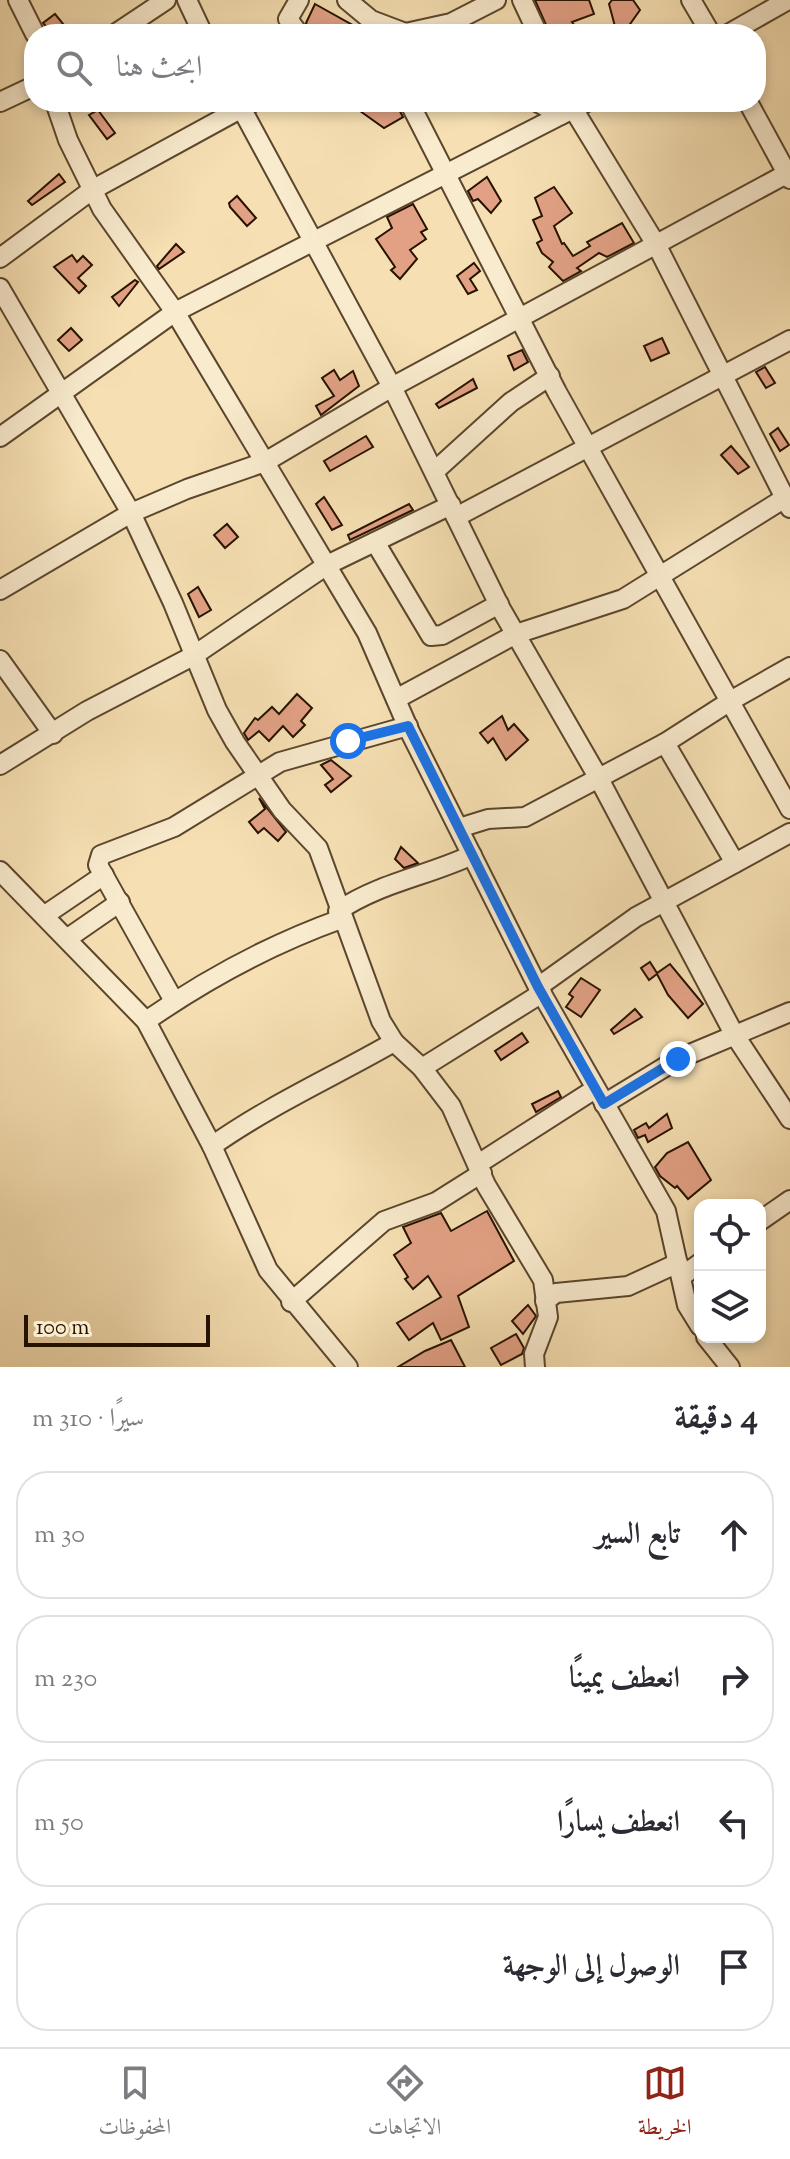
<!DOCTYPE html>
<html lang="ar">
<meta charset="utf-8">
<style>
:root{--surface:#fff;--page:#f7f7f7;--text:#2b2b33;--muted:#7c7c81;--line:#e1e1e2;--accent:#8f2418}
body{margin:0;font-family:"Sorts Mill Goudy",Amiri,serif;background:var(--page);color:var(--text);direction:rtl}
.controls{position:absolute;right:24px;bottom:24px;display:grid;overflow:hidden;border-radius:16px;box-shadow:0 4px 12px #0003}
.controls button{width:72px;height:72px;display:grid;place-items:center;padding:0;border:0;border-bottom:2px solid var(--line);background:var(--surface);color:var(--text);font:40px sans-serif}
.scale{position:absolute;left:24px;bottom:20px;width:186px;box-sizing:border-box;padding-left:8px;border:4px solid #271200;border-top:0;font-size:22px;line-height:28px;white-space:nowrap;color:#271200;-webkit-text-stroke:6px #f9ebce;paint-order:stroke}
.stop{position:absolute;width:24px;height:24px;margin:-18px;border:6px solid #1a73e8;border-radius:50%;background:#fff}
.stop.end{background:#1a73e8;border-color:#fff;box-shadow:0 2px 8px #0008}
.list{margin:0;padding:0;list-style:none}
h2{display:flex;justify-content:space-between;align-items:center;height:104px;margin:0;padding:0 32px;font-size:34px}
h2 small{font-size:26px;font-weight:400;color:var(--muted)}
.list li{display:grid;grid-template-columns:52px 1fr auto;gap:24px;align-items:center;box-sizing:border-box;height:128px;margin:0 16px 16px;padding:0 16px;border:2px solid var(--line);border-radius:32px}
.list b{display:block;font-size:30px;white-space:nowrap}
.list em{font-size:26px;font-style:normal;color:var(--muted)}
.icon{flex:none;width:44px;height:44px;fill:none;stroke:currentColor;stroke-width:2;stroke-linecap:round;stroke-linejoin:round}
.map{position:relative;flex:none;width:790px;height:1367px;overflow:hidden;direction:ltr}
.search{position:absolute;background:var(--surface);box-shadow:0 4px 12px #0003;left:24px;right:24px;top:24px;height:88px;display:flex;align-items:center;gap:20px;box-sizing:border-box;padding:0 28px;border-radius:32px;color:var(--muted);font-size:30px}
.sheet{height:680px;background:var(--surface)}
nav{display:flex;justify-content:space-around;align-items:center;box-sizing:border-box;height:112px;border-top:2px solid var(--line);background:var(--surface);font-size:22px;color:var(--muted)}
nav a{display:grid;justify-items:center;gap:4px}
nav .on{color:var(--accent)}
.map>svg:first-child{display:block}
.building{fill:#e2a185;stroke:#271200;stroke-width:2}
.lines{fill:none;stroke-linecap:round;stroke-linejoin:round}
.minor-casing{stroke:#5b462d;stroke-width:22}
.minor{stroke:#f9ebce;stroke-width:18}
.route{stroke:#1a73e8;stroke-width:10}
</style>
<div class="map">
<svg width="790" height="1367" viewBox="0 0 790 1367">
<rect width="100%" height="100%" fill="#f6e0b3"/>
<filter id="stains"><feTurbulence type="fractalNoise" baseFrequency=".0025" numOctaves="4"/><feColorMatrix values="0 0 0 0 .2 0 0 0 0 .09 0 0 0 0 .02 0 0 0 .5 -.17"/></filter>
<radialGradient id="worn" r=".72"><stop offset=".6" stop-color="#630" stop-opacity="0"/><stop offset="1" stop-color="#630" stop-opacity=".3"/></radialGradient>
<g class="building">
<polygon points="535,0 589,0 594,14 572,22 581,34 550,34"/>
<polygon points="612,0 633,0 640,10 623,34 617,34 609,4"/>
<polygon points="315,4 356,27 352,34 311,34 306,23"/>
<polygon points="55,14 64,25 52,34 43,23"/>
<polygon points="358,102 395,102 403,117 384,128 360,111"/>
<polygon points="98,110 115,133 107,139 89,115"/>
<polygon points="59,174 65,182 32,205 28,201"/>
<polygon points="487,177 501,201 491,213 478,199 473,201 468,191"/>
<polygon points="554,187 572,213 554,226 562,244 564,243 573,256 590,246 587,242 622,223 634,243 607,257 599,253 577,268 581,271 563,281 549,267 553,262 542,253 537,243 542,240 533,220 542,216 535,198"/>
<polygon points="237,196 256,218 247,226 230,207 229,203"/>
<polygon points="413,204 427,229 421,232 426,239 410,250 417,259 400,279 391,270 395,267 376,239 392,228 387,217"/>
<polygon points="176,244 184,252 159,269 157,266"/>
<polygon points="72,255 77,262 83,256 92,265 78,278 86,286 79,293 54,267"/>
<polygon points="474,263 480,271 470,279 477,290 468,294 457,276"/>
<polygon points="135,280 138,282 119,306 112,297"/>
<polygon points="71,328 82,340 69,351 58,340"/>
<polygon points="662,338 669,353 651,361 644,346"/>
<polygon points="522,350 528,362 514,370 508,356"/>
<polygon points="765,367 775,383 766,388 756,372"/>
<polygon points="334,370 340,380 353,371 359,386 321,415 316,406 334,396 322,378"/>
<polygon points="473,379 477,388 439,408 436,404"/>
<polygon points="778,428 789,445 780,451 770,434"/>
<polygon points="366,436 373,447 330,471 324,461"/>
<polygon points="731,446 749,467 738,474 721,455"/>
<polygon points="324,497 342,525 332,530 316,504"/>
<polygon points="409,504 413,510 350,540 348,535"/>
<polygon points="227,524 238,537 225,548 214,535"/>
<polygon points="198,587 211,610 199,617 188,594"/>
<polygon points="297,694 312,708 301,721 305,725 293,737 283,726 269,741 259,731 248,740 244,733 255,718 258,720 272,707 279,714"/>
<polygon points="502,716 508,730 514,724 528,740 506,760 493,738 488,743 480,733"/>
<polygon points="331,760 351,776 331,792 325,785 333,779 321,765"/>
<polygon points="259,798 286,832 278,841 264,828 258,833 249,822 265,809"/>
<polygon points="401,847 418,863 404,868 395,859"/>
<polygon points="650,962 657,973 670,964 703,1004 688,1018 668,995 657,974 649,980 641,968"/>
<polygon points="581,978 600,990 581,1017 566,1007 573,997 569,994"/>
<polygon points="635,1009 642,1017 614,1034 611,1030"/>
<polygon points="522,1033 528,1042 501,1060 495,1051"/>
<polygon points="558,1091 561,1097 536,1112 532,1104"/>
<polygon points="667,1114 672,1128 648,1142 645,1135 638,1138 634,1130 646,1123 649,1128"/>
<polygon points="688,1142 711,1180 688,1199 677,1186 675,1188 660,1176 655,1167 667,1153"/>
<polygon points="487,1211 514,1261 458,1296 469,1327 441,1340 433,1323 409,1340 397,1323 441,1297 428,1276 413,1289 405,1279 408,1277 394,1255 411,1243 403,1227 441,1213 451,1231"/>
<polygon points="528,1305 536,1316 523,1334 512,1321"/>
<polygon points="516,1334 524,1348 522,1354 501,1365 491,1348"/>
<polygon points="451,1340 465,1367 398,1367 425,1351"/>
</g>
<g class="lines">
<g class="minor-casing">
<g id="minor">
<polyline points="18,0 35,34"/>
<polyline points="187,0 203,34"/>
<polyline points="347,0 371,20 408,34"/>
<polyline points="522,0 538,34"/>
<polyline points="691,0 711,34"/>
<polyline points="115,34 166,0"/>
<polyline points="299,34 288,19 299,0"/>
<polyline points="401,34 451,23 496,0"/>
<polyline points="728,34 788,0"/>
<polyline points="0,102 34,86"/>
<polyline points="55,102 68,140 102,209 175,312 367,633 410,732 538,987 666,1211 687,1305 700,1326"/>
<polyline points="238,102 392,387 501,609 598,777 734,1034 790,1119"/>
<polyline points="409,102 557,392 790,809"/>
<polyline points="537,102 561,115 587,102"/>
<polyline points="569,102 657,246 790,508"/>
<polyline points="748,102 790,179"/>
<polyline points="0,258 92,190 253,102"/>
<polyline points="0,288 131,513 173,603 217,710 235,742 282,810 318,848 381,1021 394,1042 422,1068 451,1106 486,1185 543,1280 548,1317 534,1354 535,1367"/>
<polyline points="0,437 175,312 561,115"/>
<polyline points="436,470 511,402 550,376"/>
<polyline points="456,517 790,340"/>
<polyline points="375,542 431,636 442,635 499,604"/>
<polyline points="0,590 131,513 187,489 265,462 392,387 790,172"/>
<polyline points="0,660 53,734"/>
<polyline points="396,699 516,634 623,599 785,498"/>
<polyline points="665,743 735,863"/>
<polyline points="0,765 87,711 193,656 327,565 451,505"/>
<polyline points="459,828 488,819 525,817 665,743 732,700 790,667"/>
<polyline points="0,871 146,1021 212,1146 268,1270 348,1367"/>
<path d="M338,911C379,883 427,876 472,855"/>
<polyline points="45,915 104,875"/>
<polyline points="68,938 120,902"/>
<polyline points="538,987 636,917 790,833"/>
<polyline points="174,1001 98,865 101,855 174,827 280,762 408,726"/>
<path d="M146,1021C205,980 274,943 341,919"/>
<polyline points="422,1068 542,993"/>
<polyline points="604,1104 678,1059 790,1012"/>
<path d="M212,1146C270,1105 333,1077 394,1042"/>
<polyline points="478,1164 595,1089"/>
<polyline points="760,1221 790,1200"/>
<polyline points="681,1277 700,1263"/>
<polyline points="545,1301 556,1293 628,1286 678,1263"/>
<polyline points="291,1302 384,1221 436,1202 482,1173"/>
<polyline points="706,1337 730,1367"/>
</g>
</g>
<use href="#minor" class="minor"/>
</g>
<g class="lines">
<polyline class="route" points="348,741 408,726 538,987 604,1104 678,1059"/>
</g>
<rect width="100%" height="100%" filter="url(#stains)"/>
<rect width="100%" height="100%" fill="url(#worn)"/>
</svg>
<div class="controls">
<button><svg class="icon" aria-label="locate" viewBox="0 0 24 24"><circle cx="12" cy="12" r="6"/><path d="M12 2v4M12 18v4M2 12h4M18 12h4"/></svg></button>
<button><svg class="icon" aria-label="layers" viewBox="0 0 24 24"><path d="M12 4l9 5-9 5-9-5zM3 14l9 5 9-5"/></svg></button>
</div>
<div class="scale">100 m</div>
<div class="stop" style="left:348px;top:741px"></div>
<div class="stop end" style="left:678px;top:1059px"></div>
<div class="search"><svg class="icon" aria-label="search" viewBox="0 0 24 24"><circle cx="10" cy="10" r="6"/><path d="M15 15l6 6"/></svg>ابحث هنا</div>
</div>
<section class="sheet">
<h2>4 دقيقة<small>سيرًا · 310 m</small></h2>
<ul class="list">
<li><svg class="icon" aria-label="ahead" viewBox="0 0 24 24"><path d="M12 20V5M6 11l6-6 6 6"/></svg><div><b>تابع السير</b></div><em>30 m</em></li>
<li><svg class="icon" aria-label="right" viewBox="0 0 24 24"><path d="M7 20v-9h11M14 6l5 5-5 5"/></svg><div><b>انعطف يمينًا</b></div><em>230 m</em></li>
<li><svg class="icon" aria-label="left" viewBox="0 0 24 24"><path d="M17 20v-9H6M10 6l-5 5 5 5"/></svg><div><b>انعطف يسارًا</b></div><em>50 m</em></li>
<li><svg class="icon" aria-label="arrive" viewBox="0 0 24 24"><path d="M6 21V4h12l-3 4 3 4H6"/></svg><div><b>الوصول إلى الوجهة</b></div></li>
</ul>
</section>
<nav>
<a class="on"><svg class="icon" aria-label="map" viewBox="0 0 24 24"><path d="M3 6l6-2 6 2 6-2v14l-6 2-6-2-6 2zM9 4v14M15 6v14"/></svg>الخريطة</a>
<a><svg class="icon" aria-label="directions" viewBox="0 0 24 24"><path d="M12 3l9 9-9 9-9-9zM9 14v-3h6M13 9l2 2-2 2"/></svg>الاتجاهات</a>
<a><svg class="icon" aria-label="saved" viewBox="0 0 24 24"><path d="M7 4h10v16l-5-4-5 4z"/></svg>المحفوظات</a>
</nav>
